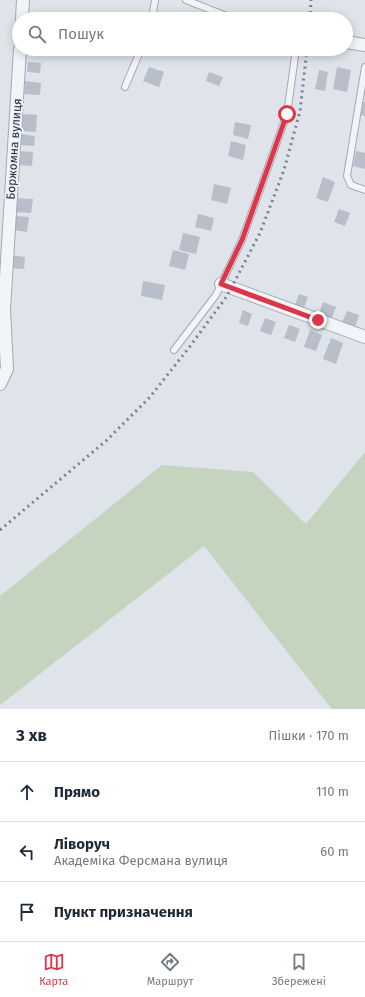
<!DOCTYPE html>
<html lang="uk">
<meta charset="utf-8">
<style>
:root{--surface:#fff;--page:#f2f2f3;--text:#1f2937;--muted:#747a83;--line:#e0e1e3;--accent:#dc364a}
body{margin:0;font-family:"Fira Sans",sans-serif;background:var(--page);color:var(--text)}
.stop{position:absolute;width:12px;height:12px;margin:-9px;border:3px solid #dc364a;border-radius:50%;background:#fff}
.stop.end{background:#dc364a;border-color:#fff;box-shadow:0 1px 4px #0008}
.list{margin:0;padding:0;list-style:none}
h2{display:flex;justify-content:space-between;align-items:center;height:52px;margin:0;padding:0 16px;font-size:17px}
h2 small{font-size:13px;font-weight:400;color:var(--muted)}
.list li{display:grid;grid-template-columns:26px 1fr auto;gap:12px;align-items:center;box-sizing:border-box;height:60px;padding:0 16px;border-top:1px solid var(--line)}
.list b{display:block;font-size:15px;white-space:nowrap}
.list p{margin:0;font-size:13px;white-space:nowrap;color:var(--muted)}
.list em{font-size:13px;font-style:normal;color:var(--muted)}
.icon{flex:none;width:22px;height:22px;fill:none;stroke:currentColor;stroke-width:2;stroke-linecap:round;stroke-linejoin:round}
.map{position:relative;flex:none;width:365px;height:709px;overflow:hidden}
.search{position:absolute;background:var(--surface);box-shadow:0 2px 10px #0003;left:12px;right:12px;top:12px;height:44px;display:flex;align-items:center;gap:10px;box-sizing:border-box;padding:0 14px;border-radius:22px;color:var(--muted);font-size:15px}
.sheet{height:232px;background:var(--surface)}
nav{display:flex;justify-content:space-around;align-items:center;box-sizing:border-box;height:56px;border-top:1px solid var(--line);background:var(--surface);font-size:11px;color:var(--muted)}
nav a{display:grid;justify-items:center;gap:2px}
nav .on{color:var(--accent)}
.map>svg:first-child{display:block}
.green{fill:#c4d4bf}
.building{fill:#b8beca}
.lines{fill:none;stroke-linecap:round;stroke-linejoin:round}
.lane-casing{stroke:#a4a9b4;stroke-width:8}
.street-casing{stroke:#a4a9b4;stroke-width:14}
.lane{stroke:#f2f4f7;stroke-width:6}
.street{stroke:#f2f4f7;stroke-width:12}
.rail{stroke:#768195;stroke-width:3;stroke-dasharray:2 4;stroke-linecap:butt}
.route{stroke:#dc364a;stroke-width:5}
.labels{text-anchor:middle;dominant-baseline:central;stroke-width:4;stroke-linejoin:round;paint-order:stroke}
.street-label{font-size:12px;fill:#262f42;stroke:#eef2f7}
</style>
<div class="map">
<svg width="365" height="709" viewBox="0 0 365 709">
<rect width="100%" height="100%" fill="#dfe3ea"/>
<polygon class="green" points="365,452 365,709 332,709 204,546 0,705 0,596 162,465 253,472 306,524"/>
<g class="building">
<polygon points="155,49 174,49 172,56"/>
<polygon points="28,62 41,63 40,73 27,72"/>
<polygon points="149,67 164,72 159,87 143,81"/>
<polygon points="337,67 351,70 347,92 333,89"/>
<polygon points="319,70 328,72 325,91 315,89"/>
<polygon points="209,72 223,77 219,86 206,81"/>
<polygon points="25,81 41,83 40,95 24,94"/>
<polygon points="361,102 365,102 365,116 359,115"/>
<polygon points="22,114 37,115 36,132 21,131"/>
<polygon points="235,122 251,125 248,139 233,135"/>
<polygon points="21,134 35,136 34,146 20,145"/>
<polygon points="231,141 246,145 243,160 228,156"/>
<polygon points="19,151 33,152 32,166 18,165"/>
<polygon points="356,151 365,153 365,169 353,166"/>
<polygon points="323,177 335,182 328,202 316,198"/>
<polygon points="214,184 231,188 227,204 211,200"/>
<polygon points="17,198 33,199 31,213 15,212"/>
<polygon points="339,209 350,213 345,226 334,222"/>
<polygon points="198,214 214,218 211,231 195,227"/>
<polygon points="15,216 29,217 27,232 14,230"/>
<polygon points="183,233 200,237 196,254 179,250"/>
<polygon points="173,250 189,254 185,270 169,266"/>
<polygon points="11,255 25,257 24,269 9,268"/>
<polygon points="143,281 165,285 162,300 141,296"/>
<polygon points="299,294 308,297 303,310 294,307"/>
<polygon points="323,302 336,307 331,320 318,316"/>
<polygon points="243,310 252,314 248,326 239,323"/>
<polygon points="347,311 359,315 355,327 342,323"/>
<polygon points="265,318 276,322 271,335 260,331"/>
<polygon points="289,325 300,329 295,342 284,338"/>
<polygon points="310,330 322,335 316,351 304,347"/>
<polygon points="331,338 343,343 336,364 323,359"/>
</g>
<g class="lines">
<g class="lane-casing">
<g id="lane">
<polyline points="186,0 234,19"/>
<polyline points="152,19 155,0"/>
<polyline points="365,67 347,176 351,185 365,190"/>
<polyline points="125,87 141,49"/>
<polyline points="174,350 216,295 242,240 287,114 296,49"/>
</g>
</g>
<g class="street-casing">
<g id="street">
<polyline points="22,19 23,0"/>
<polyline points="346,42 365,45"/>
<polyline points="221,284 365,337"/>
<polyline points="0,384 7,369 4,310 20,49"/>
</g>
</g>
<use href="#lane" class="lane"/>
<use href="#street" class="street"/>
<g class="rail">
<polyline points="310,19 311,0"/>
<polyline points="0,530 107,440 150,397 191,345 227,296 260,233 284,170 300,111 307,49"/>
</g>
</g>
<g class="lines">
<polyline class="route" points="287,114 242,240 221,284 318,320"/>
</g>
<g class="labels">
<g class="street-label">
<text transform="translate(14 149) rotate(-86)">Боржомна вулиця</text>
</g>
</g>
</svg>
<div class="stop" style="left:287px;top:114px"></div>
<div class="stop end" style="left:318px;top:320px"></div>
<div class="search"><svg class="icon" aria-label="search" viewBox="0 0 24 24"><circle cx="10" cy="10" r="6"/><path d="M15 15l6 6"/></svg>Пошук</div>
</div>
<section class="sheet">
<h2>3 хв<small>Пішки · 170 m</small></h2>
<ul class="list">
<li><svg class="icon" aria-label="ahead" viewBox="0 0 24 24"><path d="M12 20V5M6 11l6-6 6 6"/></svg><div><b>Прямо</b></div><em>110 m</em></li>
<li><svg class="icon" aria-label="left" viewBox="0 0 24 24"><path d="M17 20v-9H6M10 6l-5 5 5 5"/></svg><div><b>Ліворуч</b><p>Академіка Ферсмана вулиця</p></div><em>60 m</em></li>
<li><svg class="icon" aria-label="arrive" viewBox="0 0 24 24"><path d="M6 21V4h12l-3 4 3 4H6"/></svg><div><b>Пункт призначення</b></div></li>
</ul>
</section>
<nav>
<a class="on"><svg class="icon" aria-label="map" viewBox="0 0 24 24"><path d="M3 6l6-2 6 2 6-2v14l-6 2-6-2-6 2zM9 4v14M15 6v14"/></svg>Карта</a>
<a><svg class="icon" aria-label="directions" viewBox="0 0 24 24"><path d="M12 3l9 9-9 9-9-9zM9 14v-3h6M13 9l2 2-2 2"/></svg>Маршрут</a>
<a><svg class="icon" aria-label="saved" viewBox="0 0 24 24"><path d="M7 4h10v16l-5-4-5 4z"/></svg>Збережені</a>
</nav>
